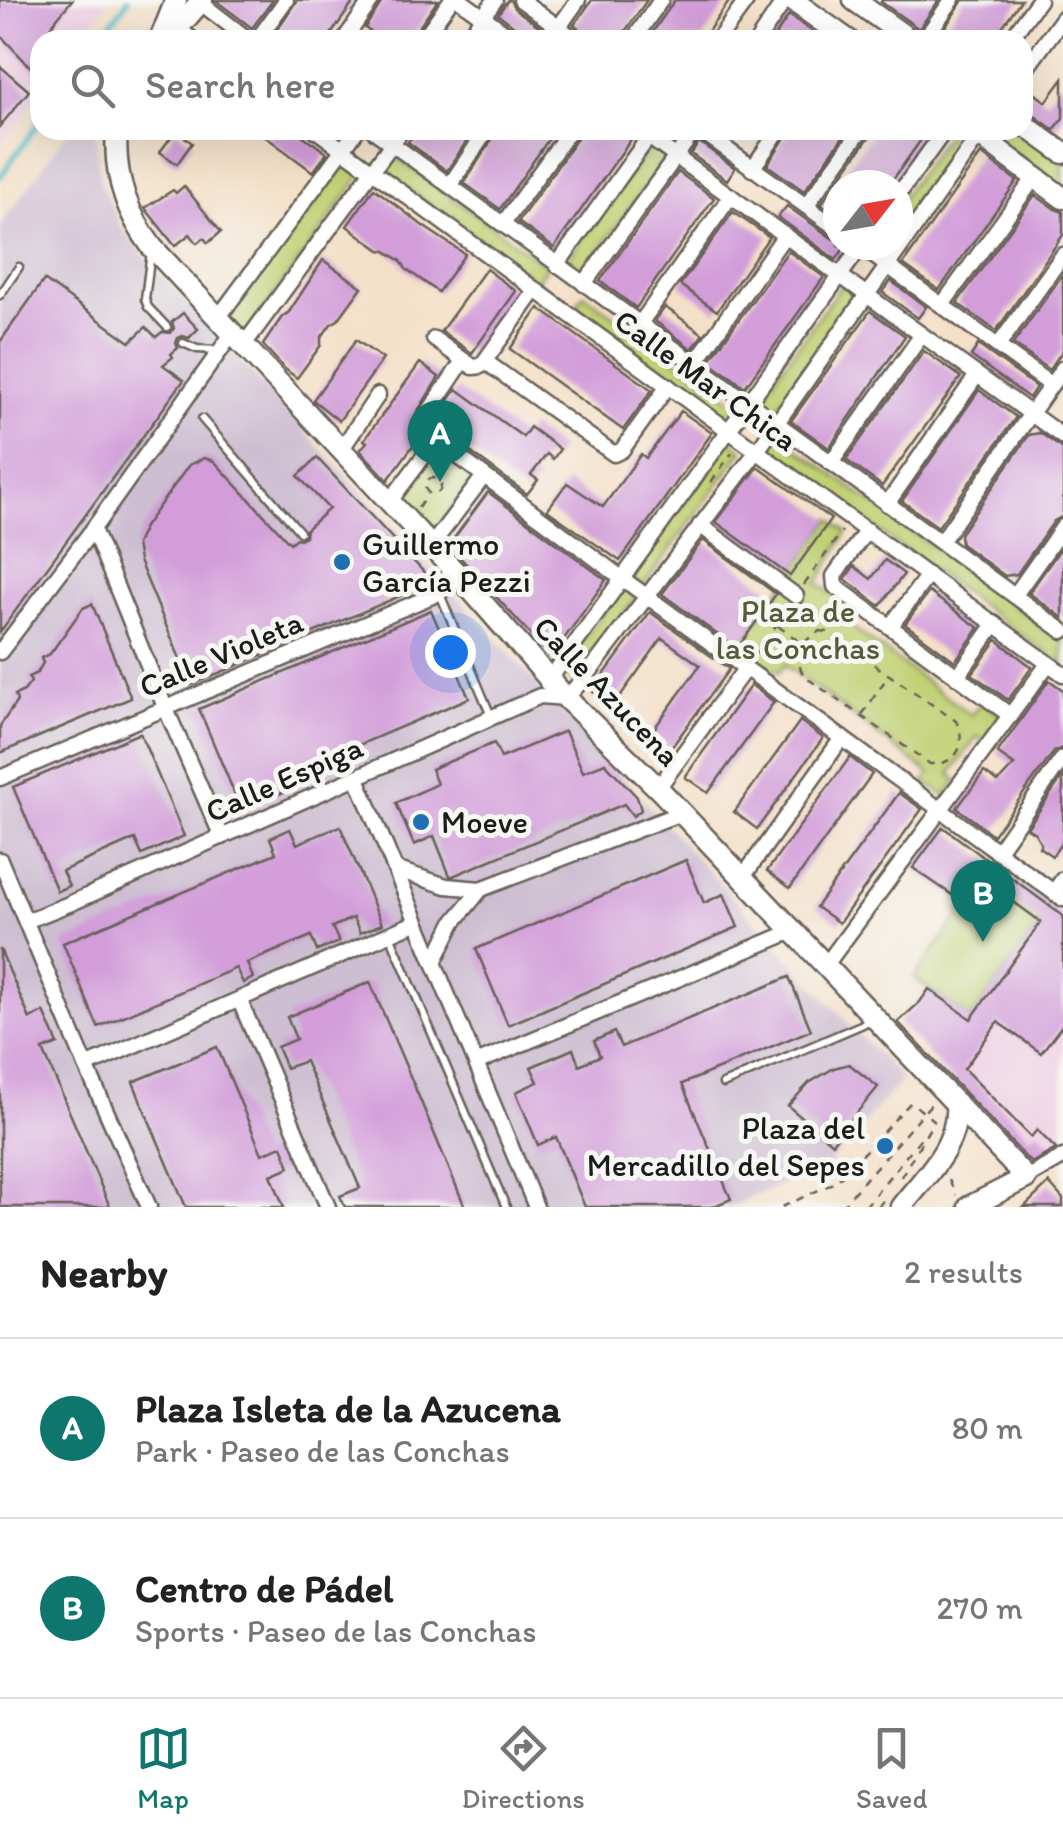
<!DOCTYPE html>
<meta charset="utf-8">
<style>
:root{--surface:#fff;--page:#f6f6f6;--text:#222;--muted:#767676;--line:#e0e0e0;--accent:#0f766e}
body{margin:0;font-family:Itim,sans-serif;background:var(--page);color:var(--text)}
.compass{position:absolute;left:823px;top:170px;width:90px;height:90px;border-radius:50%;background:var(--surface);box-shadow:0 10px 40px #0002;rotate:59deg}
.you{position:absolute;left:450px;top:652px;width:35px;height:35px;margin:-25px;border:8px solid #fff;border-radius:50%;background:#1a73e8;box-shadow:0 0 0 15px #1a73e833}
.badge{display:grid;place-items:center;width:65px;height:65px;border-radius:50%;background:var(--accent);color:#fff;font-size:32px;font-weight:700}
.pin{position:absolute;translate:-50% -82px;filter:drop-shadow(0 2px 5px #0008)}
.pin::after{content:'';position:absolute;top:52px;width:35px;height:30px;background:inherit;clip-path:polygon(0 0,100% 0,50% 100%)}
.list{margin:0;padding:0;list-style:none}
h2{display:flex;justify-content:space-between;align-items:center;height:130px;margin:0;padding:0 40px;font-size:42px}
h2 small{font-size:32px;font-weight:400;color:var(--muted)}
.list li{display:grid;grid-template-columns:65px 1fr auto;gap:30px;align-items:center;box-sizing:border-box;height:180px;padding:0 40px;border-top:2px solid var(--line)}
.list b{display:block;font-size:38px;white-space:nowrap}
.list p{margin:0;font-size:32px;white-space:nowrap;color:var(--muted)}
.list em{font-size:32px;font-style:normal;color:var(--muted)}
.icon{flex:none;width:55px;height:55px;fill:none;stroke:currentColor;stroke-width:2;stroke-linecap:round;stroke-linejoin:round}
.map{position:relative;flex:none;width:1063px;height:1207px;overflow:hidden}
.search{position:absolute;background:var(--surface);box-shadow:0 10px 40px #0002;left:30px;right:30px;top:30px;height:110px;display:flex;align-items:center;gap:25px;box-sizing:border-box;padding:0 35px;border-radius:30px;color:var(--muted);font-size:38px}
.sheet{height:490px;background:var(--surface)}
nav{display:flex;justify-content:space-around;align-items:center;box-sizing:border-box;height:140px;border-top:2px solid var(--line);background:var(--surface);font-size:28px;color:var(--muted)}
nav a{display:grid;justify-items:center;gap:5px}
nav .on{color:var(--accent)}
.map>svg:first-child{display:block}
.built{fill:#f0d0e4}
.industrial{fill:#cebed1}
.green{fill:#c0d072;stroke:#6e7647;stroke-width:2.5}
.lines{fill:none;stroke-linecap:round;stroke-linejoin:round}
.stream{stroke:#54c0ce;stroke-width:5}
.building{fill:#d29dd9}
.lane-casing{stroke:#686158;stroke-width:11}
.street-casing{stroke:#686158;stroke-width:19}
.secondary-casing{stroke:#686158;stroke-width:25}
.path{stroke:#686158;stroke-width:2.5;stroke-dasharray:8 8;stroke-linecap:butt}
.lane{stroke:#fff;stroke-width:6}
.street{stroke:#fff;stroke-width:14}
.secondary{stroke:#fff;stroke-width:20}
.poi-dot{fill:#1f6fb2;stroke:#f6f6f2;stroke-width:4}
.labels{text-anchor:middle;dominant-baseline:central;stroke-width:10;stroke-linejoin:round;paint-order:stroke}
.street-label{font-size:32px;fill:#1c1c1c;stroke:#f6f6f2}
.poi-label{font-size:32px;fill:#1c1c1c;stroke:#f6f6f2;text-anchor:start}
.park-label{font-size:32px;fill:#555b3a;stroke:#f6f6f2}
</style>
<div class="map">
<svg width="1063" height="1207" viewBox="0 0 1063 1207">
<rect width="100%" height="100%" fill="#f6f6f2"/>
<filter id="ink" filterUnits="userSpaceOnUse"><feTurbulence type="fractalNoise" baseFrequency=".01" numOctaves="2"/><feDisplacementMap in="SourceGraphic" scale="20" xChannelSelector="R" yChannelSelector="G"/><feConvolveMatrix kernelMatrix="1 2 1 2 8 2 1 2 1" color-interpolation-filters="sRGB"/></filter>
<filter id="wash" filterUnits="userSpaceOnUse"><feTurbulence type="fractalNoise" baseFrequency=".0048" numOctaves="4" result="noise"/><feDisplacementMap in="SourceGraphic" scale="40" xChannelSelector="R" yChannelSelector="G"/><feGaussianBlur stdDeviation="2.25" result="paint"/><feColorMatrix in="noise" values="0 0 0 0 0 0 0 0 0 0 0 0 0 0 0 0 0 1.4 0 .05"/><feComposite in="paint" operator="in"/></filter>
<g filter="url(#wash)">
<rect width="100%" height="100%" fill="#f4e0c8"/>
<g class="built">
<polygon points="0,0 109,0 79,40 40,40 40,93 0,147"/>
<polygon points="1053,906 1063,913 1063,1149 1030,1168 932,1074"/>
</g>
<polygon class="industrial" points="69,130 95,130 101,184 122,229 144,256 847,1022 902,1079 829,1164 729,1207 0,1207 0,226"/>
<g class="green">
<polygon points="999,130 1023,130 1063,157 1063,188 993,138"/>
<polygon points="946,135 963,147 898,237 898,203"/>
<polygon points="650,146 666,157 582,275 565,263"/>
<polygon points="393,155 547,266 535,282 382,170"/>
<polygon points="345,163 361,175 244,338 228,319"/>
<polygon points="842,284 859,296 773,413 757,402"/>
<polygon points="584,294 739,405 727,421 574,309"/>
<polygon points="777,434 1063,641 1063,665 767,450 767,447"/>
<polygon points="729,439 743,450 643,587 629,577"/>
<polygon points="436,444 477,475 434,533 403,490"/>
<polygon points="831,519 847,532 818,583 840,600 832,612 971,715 982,702 1002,716 984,742 977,737 950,774 957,780 946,796 924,782 930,774 785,665 779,672 736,650"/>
<polygon points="622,587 636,597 575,683 561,670"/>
<polygon points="996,865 1053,906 971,1019 914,978"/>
</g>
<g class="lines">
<g class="stream">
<polyline points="99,40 128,0"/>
<polyline points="0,177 40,121"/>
</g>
</g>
<g id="blocks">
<g class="building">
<polygon points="0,0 72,0 40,39 40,77 0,35"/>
<polygon points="215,0 273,0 252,28"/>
<polygon points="297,0 355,0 327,40 270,40"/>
<polygon points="383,0 438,0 410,40 381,40 365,28"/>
<polygon points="508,0 510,0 515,9 558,40 526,40 521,31 498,14"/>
<polygon points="592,0 647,0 619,40 587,40 583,32 574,25"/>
<polygon points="675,0 730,0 702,40 647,40"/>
<polygon points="882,0 939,0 919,29 881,2"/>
<polygon points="963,0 1021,0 993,40 937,40"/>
<polygon points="789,15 824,40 772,40"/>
<polygon points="0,66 29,91 0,126"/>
<polygon points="1063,79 1063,118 1054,130 1031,113 1023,110 1023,95 1028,88 1046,102"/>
<polygon points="176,130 192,143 177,164 160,152"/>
<polygon points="278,130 295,130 327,153 313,172 266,137"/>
<polygon points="416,130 474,130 447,171 408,142"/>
<polygon points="498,130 555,130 500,209 464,183"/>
<polygon points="583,130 621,130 632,138 554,248 518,222"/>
<polygon points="790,130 848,130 804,191 767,165"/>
<polygon points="872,130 928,130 889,185 838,185 838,216 821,204 870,136"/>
<polygon points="699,142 735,168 727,180 691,154"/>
<polygon points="981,154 1017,181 939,290 903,264"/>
<polygon points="678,172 714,198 636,308 600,281"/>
<polygon points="184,186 221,232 208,243 204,238 197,243 190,234 175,246 145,208 173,190 176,193"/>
<polygon points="374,188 423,226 465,254 438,292 406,269 401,261 386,251 380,250 347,226"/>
<polygon points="1035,195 1055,209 1063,212 1063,235 996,331 957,303"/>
<polygon points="787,206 832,238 838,240 838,245 845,247 836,260 778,217"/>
<polygon points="733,212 769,237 717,311 680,285"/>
<polygon points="788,251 824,277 745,387 709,361"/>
<polygon points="323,260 362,287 338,320 331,324 321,338 321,345 297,378 285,369 263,345 282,317 289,312"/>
<polygon points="486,269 516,291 472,353 441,331"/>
<polygon points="1063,274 1063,350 1049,370 1013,344"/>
<polygon points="44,280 130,342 146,327 156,337 162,332 171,333 174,328 172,322 183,313 198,329 189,338 183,336 178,338 176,343 178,348 171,354 173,357 163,365 184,380 0,632 0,342"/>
<polygon points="891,281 926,307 918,318 882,292"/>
<polygon points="665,307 703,334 692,349 655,321"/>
<polygon points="539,308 652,390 623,430 510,349"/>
<polygon points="870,311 905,336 829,448 791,421"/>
<polygon points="356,340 383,359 339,421 313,400"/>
<polygon points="978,345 1036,387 1029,398 971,356"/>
<polygon points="924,351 961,377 882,486 846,460"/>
<polygon points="420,363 439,377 416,414 419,424 427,426 388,480 360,450 367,442 364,440"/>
<polygon points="457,389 523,437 530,427 560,449 553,459 547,454 531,475 538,480 527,494 442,431 431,425"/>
<polygon points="979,390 1016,417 938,527 902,501"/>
<polygon points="681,411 712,433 620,561 547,510 567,483 603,507 641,454 646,458"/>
<polygon points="1040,433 1063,449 1063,516 1054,521 1017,574 1005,576 961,544 960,534 1029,435"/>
<polygon points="204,458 214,461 290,543 296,538 300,539 305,536 306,529 329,509 298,476 317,458 433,582 191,685 139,561 136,544 144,527 189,465"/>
<polygon points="758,467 831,519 790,576 716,522"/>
<polygon points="488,492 606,580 551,657 449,545"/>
<polygon points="703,540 776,594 737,649 662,594"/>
<polygon points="1063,545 1063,618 1029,593"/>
<polygon points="885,560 904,574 880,606 845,579 854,566 871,579"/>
<polygon points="929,592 979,628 955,661 905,624"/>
<polygon points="92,604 131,698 0,753 0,726 17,701 15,695 24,691 31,682 28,677 37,673 43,663 41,658 50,654 83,608"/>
<polygon points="431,610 469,698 279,779 284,792 274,796 268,783 236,797 199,709"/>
<polygon points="650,612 729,669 671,748 651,733 700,665 662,638 613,706 592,691"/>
<polygon points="997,640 1032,667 1008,700 972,674"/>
<polygon points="1049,680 1063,690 1063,747 1054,752 993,835 957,808 984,772 998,782 1014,765 997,753"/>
<polygon points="751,685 774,702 708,793 685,777"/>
<polygon points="800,721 823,738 757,829 734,812"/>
<polygon points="565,731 583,772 605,763 637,797 641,810 633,816 624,804 453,876 450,876 434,836 414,845 396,803 437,784 431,769 494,743 501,758"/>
<polygon points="140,733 184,836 142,855 135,839 62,871 69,886 57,891 13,787"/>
<polygon points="850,757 872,774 790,888 767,871"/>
<polygon points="1063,776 1063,841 1052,856 1039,847 1041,844 1035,833 1027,828"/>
<polygon points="899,793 922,809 839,923 816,907"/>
<polygon points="340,826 382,924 360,933 353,918 332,927 339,942 317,951 311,936 247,963 253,978 243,983 236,968 98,1027 63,943 276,853 270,838 290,829 297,844"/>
<polygon points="943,827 1063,916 1063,1024 1041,1053 998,1022 964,1069 1031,1137 1037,1130 1056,1149 1031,1163 898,1022 920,1002 929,989 971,1019 1041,922 977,875 958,899 913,868"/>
<polygon points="686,860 704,903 724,894 738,927 508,1025 476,949"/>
<polygon points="0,949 30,1019 44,1012 58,1044 43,1050 110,1207 0,1207"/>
<polygon points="789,977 811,1030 682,1084 731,1199 712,1207 585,1207 556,1137 538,1145 516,1092 538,1082 531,1067 573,1049 579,1065 600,1056 594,1041 614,1032 621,1047"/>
<polygon points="370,982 416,1090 465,1207 345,1207 340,1196 360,1188 342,1146 305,1061 286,1068 277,1047 296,1039 287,1017"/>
<polygon points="217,1047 262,1154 282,1146 290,1167 271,1175 284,1207 186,1207 142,1104 133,1082"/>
<polygon points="849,1064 878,1087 832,1143 788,1106 809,1083 834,1068"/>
<polygon points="1049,1183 1063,1199 1063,1207 1024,1207"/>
</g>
</g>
</g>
<g filter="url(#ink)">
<use href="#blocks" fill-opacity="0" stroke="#686158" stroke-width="2.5"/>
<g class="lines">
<g class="lane-casing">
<g id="lane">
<polyline points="151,252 145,299 148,307 167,327"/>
<polyline points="0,295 19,267"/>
<polyline points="183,343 197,349 219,350"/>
<polyline points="202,419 300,532"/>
<polyline points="440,594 491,716"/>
<polyline points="390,935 506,1207"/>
<polyline points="723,1084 863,1024 872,1018"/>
</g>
</g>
<g class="street-casing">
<g id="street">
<polyline points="197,0 249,40"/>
<polyline points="460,0 515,40"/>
<polyline points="521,0 576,40"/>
<polyline points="171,23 193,40"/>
<polyline points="559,27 578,0"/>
<polyline points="257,40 286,0"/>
<polyline points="344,40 372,0"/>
<polyline points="422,40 451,0"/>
<polyline points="466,40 495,0"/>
<polyline points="633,40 661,0"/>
<polyline points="718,40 747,0"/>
<polyline points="758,40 785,0"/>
<polyline points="924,40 952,0"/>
<polyline points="1010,40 1039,0"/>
<polyline points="1023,73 1063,18"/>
<polyline points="316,130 1063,674"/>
<polyline points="373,130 1063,631"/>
<polyline points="639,130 1063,437"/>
<polyline points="700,130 838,229"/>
<polyline points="752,169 779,130"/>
<polyline points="450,185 487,130"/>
<polyline points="898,195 945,130"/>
<polyline points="806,206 861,130"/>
<polyline points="503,224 570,130"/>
<polyline points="859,245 1051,385"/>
<polyline points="557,265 653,131"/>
<polyline points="584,284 695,130"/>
<polyline points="942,305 1035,177"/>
<polyline points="218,318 357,130"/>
<polyline points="639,325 731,196"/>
<polyline points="434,339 473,367 481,366 535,291"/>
<polyline points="243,346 402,130"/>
<polyline points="998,346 1063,255"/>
<polyline points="486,362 614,454 622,450 668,386"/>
<polyline points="695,363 785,235"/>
<polyline points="426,416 463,361"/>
<polyline points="341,450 378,395"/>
<polyline points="831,463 921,336"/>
<polyline points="390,501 436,440 623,579 1063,899"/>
<polyline points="887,504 977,375"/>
<polyline points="700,525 796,596"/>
<polyline points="93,529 165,707 222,837"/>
<polyline points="867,530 834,576 835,586 1011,716"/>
<polyline points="941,542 1063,368"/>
<polyline points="431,546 484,476"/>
<polyline points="1015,595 1063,527"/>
<polyline points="890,627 928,575"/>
<polyline points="0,652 93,529 232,334"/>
<polyline points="957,677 995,624"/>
<polyline points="547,683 862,245"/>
<polyline points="0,778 439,593 459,576"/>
<polyline points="357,778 536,1207"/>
<polyline points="658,788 745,669"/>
<polyline points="997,852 1063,758"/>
<polyline points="0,860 86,1066 149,1207"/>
<polyline points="395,869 446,886 481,889 681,813"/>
<polyline points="743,877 842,738"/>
<polyline points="1054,892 1063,879"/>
<polyline points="26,921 69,904 540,696 566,698 588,674 757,451 983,130"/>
<polyline points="434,962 454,922 481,889"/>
<polyline points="825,966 1048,664"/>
<polyline points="240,1001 328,1207"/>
<polyline points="476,1063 793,931"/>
<polyline points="86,1066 417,922"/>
<polyline points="1026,1178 1063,1157"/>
</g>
</g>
<g class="secondary-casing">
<g id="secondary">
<polyline points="792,0 848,40"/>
<polyline points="854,0 910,40"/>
<polyline points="161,38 178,28 202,0"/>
<polyline points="160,40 176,0"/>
<polyline points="1023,124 1063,153"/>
<path d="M117,130C113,174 126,212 152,247L459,576L566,698L658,788L1026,1178L969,1207"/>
<polyline points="972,130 1063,198"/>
<path d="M901,1207C925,1176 960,1145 956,1103"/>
</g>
</g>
<g class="path">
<polyline points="438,478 448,464"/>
<circle cx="433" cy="486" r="8"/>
<polyline points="711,482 732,453"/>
<polyline points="418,508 427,494"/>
<polyline points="804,585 842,531"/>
<polyline points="778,626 803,644"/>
<path d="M820,631L827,632L956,721C968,745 957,765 930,764L804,676C793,658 801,640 820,631Z"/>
<polyline points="755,655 788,609"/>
<polyline points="862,715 888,676"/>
<polyline points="949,1180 956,1195"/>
<polyline points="782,1207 836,1182 911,1102 934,1121 899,1180"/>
<polyline points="841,1207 932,1103"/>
<polyline points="865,1207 924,1134"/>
<polyline points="878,1207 885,1198"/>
</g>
<use href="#lane" class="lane"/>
<use href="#street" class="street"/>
<use href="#secondary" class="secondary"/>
</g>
</g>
<g class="poi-dot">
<circle cx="342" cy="562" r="10"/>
<circle cx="421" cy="822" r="10"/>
<circle cx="885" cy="1146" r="10"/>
</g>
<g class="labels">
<g class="street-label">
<text transform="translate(706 380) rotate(36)">Calle Mar Chica</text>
<text transform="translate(221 654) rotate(-23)">Calle Violeta</text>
<text transform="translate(607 691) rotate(46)">Calle Azucena</text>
<text transform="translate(284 779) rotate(-24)">Calle Espiga</text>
</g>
<g class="poi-label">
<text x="362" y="544">Guillermo<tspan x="362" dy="37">García Pezzi</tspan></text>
<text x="441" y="822">Moeve</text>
<text x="865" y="1128" text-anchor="end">Plaza del<tspan x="865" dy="37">Mercadillo del Sepes</tspan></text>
</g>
<g class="park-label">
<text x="798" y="611">Plaza de<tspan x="798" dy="37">las Conchas</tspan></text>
</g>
</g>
</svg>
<svg class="compass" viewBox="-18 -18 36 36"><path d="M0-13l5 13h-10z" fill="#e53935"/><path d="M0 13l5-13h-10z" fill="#767676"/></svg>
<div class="you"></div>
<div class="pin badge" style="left:440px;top:482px">A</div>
<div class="pin badge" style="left:983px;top:942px">B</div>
<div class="search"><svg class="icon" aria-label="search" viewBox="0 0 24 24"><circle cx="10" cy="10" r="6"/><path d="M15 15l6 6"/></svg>Search here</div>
</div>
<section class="sheet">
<h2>Nearby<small>2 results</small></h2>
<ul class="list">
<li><span class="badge">A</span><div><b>Plaza Isleta de la Azucena</b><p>Park · Paseo de las Conchas</p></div><em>80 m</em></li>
<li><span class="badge">B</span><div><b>Centro de Pádel</b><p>Sports · Paseo de las Conchas</p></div><em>270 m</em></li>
</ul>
</section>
<nav>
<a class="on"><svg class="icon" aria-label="map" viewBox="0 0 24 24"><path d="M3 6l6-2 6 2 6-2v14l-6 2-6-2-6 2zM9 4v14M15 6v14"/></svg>Map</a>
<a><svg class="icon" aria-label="directions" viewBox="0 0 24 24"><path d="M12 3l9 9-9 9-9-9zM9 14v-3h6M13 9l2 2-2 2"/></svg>Directions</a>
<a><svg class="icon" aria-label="saved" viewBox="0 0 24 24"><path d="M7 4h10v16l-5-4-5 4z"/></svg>Saved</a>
</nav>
